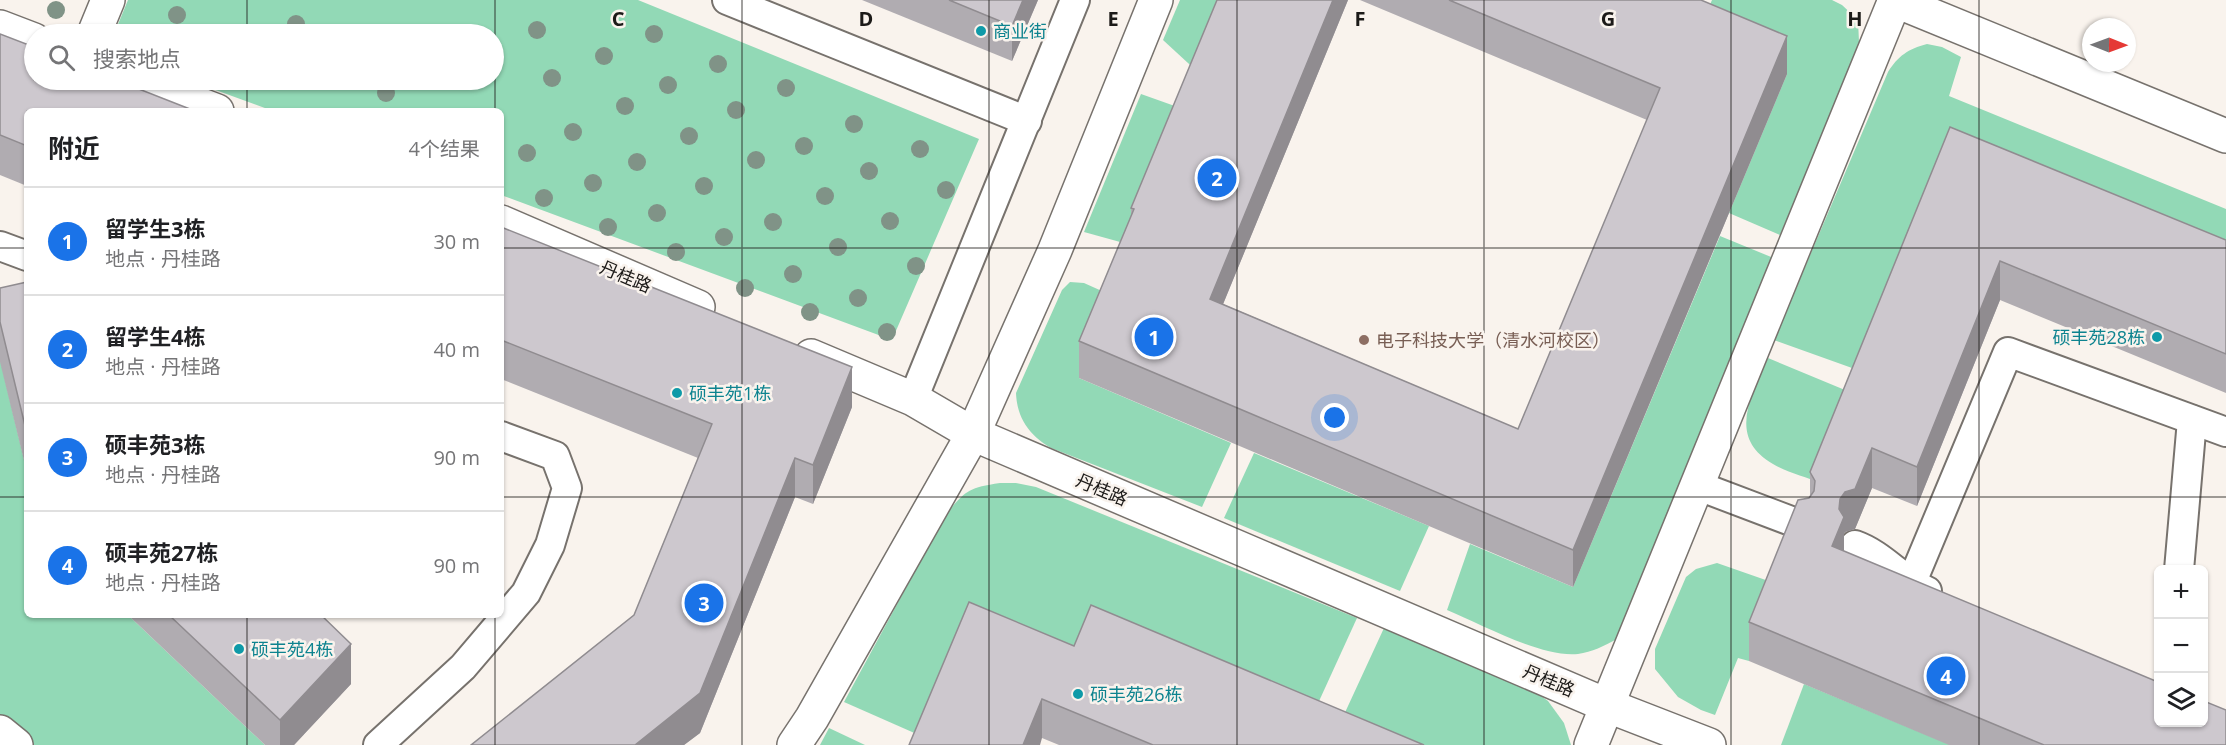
<!DOCTYPE html>
<html lang="zh">
<meta charset="utf-8">
<style>
:root{--surface:#fff;--page:#f6f6f6;--text:#202124;--muted:#757577;--line:#e0e0e0;--accent:#1a73e8}
body{margin:0;font-family:"Open Sans","Noto Sans SC",sans-serif;background:var(--page);color:var(--text)}
.controls{position:absolute;right:18px;bottom:18px;display:grid;overflow:hidden;border-radius:9px;box-shadow:0 2px 4px #0004}
.controls button{width:54px;height:54px;display:grid;place-items:center;padding:0;border:0;border-bottom:2px solid var(--line);background:var(--surface);color:var(--text);font:30px sans-serif}
.compass{position:absolute;left:2082px;top:18px;width:54px;height:54px;border-radius:50%;background:var(--surface);box-shadow:0 2px 4px #0004;rotate:91deg}
.you{position:absolute;left:1335px;top:418px;width:21px;height:21px;margin:-15px;border:4px solid #fff;border-radius:50%;background:#1a73e8;box-shadow:0 0 0 9px #1a73e833}
.badge{display:grid;place-items:center;width:39px;height:39px;border-radius:50%;background:var(--accent);color:#fff;font-size:20px;font-weight:700}
.pin{position:absolute;translate:-50% -50%;border:3px solid #fff;box-shadow:0 2px 6px #0006}
.list{margin:0;padding:0;list-style:none}
h2{display:flex;justify-content:space-between;align-items:center;height:78px;margin:0;padding:0 24px;font-size:26px}
h2 small{font-size:20px;font-weight:400;color:var(--muted)}
.list li{display:grid;grid-template-columns:39px 1fr auto;gap:18px;align-items:center;box-sizing:border-box;height:108px;padding:0 24px;border-top:2px solid var(--line)}
.list b{display:block;font-size:22px;white-space:nowrap}
.list p{margin:0;font-size:20px;white-space:nowrap;color:var(--muted)}
.list em{font-size:20px;font-style:normal;color:var(--muted)}
.icon{flex:none;width:33px;height:33px;fill:none;stroke:currentColor;stroke-width:2;stroke-linecap:round;stroke-linejoin:round}
.map{position:relative;flex:none;width:2226px;height:745px;overflow:hidden}
.search{position:absolute;background:var(--surface);box-shadow:0 2px 4px #0004;left:24px;top:24px;width:480px;height:66px;display:flex;align-items:center;gap:15px;box-sizing:border-box;padding:0 21px;border-radius:33px;color:var(--muted);font-size:22px}
.panel{position:absolute;background:var(--surface);box-shadow:0 2px 4px #0004;left:24px;top:108px;width:480px;height:510px;border-radius:9px}
.map>svg:first-child{display:block}
.green{fill:#92d9b6}
.lines{fill:none;stroke-linecap:round;stroke-linejoin:round}
.service-casing{stroke:#77726d;stroke-width:32}
.pedestrian-casing{stroke:#77726d;stroke-width:36}
.minor-casing{stroke:#77726d;stroke-width:36}
.service{stroke:#fff;stroke-width:28}
.pedestrian{stroke:#fff;stroke-width:33}
.minor{stroke:#fff;stroke-width:33}
.tree{fill:#809387}
.wall{fill:#b0acb1}
.shaded-wall{fill:#908c90}
.building{fill:#cdc8ce;stroke:#908c90;stroke-width:1.5}
.grid{fill:none;stroke:#1c1a18;stroke-width:1.5;stroke-opacity:0.55}
.culture-dot{fill:#0f9aa8;stroke:#f9f3ed;stroke-width:2}
.education-dot{fill:#8d6e63;stroke:#f9f3ed;stroke-width:2}
.labels{text-anchor:middle;dominant-baseline:central;stroke-width:5;stroke-linejoin:round;paint-order:stroke}
.culture-label{font-size:18px;fill:#0d838f;stroke:#f9f3ed;text-anchor:start}
.street-label{font-size:18px;fill:#1c1a18;stroke:#f9f3ed}
.education-label{font-size:18px;fill:#785e54;stroke:#f9f3ed;text-anchor:start}
.grid-label{font-size:20px;text-anchor:middle;font-weight:bold;fill:#1c1a18;stroke:#f9f3ed;stroke-width:5;stroke-linejoin:round;paint-order:stroke}
</style>
<div class="map">
<svg width="2226" height="745" viewBox="0 0 2226 745">
<rect width="100%" height="100%" fill="#f9f3ed"/>
<g class="green">
<polygon points="128,0 638,0 979,139 892,340 501,195 501,111 273,111 188,80 494,80 494,34 114,34"/>
<polygon points="1180,0 1232,0 1201,75 1163,40"/>
<polygon points="1712,0 1832,0 1842,5 1858,20 1859,42 1853,62 1780,235 1729,213 1787,74 1697,35"/>
<path d="M1927,44L1942,47L1961,57L1949,96L2226,209V279L1950,167L1866,373L1774,340L1888,72C1898,56 1908,49 1927,44Z"/>
<polygon points="1141,94 1186,110 1131,245 1084,232"/>
<path d="M1720,236L1776,259L1617,639C1604,646 1592,652 1578,654C1542,658 1481,624 1447,610L1470,544L1573,587Z"/>
<path d="M1070,282L1084,283L1113,296L1079,378L1231,443L1202,507L1051,448C1029,435 1017,418 1016,393L1062,290Z"/>
<path d="M1768,358L1857,395L1821,483C1806,477 1788,473 1773,464C1726,437 1752,395 1768,358Z"/>
<polygon points="0,359 27,472 27,615 128,615 265,745 32,745 0,718"/>
<polygon points="1254,453 1429,526 1400,591 1224,518"/>
<path d="M1000,483H1016L1036,487L1357,618L1304,734L928,739L844,702L946,514C966,490 968,488 1000,483Z"/>
<polygon points="1717,563 1780,585 1749,661 1738,658 1715,715 1701,710 1678,697 1655,669 1655,649 1686,577 1696,569"/>
<polygon points="1384,628 1521,682 1548,701 1564,723 1571,745 1330,745"/>
<polygon points="1804,684 1951,745 1781,745"/>
<polygon points="829,728 865,745 820,745"/>
</g>
<g class="lines">
<g class="service-casing">
<g id="service">
<polyline points="727,0 1027,121"/>
<polyline points="0,246 27,256"/>
<polyline points="913,399 1075,0"/>
<polyline points="1696,485 1799,524"/>
<path d="M1855,545C1883,555 1900,579 1927,591"/>
<polyline points="2179,570 2192,420"/>
<polyline points="1911,584 2008,352 2226,432"/>
<polyline points="378,745 463,667 526,593 550,545 567,488 555,456 501,436"/>
</g>
</g>
<g class="pedestrian-casing">
<polyline id="pedestrian" points="94,34 108,0"/>
</g>
<g class="minor-casing">
<g id="minor">
<polyline points="1894,0 2226,136"/>
<polyline points="0,27 34,40"/>
<polyline points="136,80 217,111"/>
<polyline points="501,222 698,307"/>
<polyline points="811,356 913,399 973,434 1606,705 1709,745"/>
<polyline points="0,732 16,745"/>
<polyline points="794,745 812,718 973,434 1055,250 1156,0"/>
<polyline points="1591,745 1895,0"/>
</g>
</g>
<use href="#service" class="service"/>
<use href="#pedestrian" class="pedestrian"/>
<use href="#minor" class="minor"/>
</g>
<g class="tree">
<circle cx="56" cy="10" r="9"/>
<circle cx="177" cy="15" r="9"/>
<circle cx="296" cy="24" r="9"/>
<circle cx="537" cy="30" r="9"/>
<circle cx="654" cy="34" r="9"/>
<circle cx="604" cy="56" r="9"/>
<circle cx="718" cy="64" r="9"/>
<circle cx="552" cy="78" r="9"/>
<circle cx="668" cy="85" r="9"/>
<circle cx="786" cy="88" r="9"/>
<circle cx="386" cy="93" r="9"/>
<circle cx="625" cy="106" r="9"/>
<circle cx="736" cy="110" r="9"/>
<circle cx="854" cy="124" r="9"/>
<circle cx="573" cy="132" r="9"/>
<circle cx="689" cy="136" r="9"/>
<circle cx="804" cy="146" r="9"/>
<circle cx="920" cy="149" r="9"/>
<circle cx="527" cy="153" r="9"/>
<circle cx="756" cy="160" r="9"/>
<circle cx="637" cy="162" r="9"/>
<circle cx="869" cy="171" r="9"/>
<circle cx="593" cy="183" r="9"/>
<circle cx="704" cy="186" r="9"/>
<circle cx="946" cy="190" r="9"/>
<circle cx="825" cy="196" r="9"/>
<circle cx="544" cy="198" r="9"/>
<circle cx="657" cy="213" r="9"/>
<circle cx="890" cy="221" r="9"/>
<circle cx="773" cy="222" r="9"/>
<circle cx="608" cy="227" r="9"/>
<circle cx="724" cy="237" r="9"/>
<circle cx="838" cy="247" r="9"/>
<circle cx="676" cy="252" r="9"/>
<circle cx="916" cy="266" r="9"/>
<circle cx="793" cy="274" r="9"/>
<circle cx="745" cy="288" r="9"/>
<circle cx="858" cy="298" r="9"/>
<circle cx="810" cy="312" r="9"/>
<circle cx="887" cy="332" r="9"/>
</g>
<g class="wall">
<polygon points="862,0 1038,0 1012,61"/>
<polygon points="1217,0 1348,0 1223,304 1518,429 1647,120 1360,0 1701,0 1787,74 1573,587 1079,378 1079,341 1131,217 1131,208"/>
<polygon points="0,34 27,111 27,186 0,175"/>
<polygon points="1950,127 2226,240 2226,393 2000,300 1917,506 1872,488 1855,529 1845,532 1844,534 1844,551 2226,745 1949,745 1749,661 1749,622 1810,497 1810,472"/>
<polygon points="501,227 852,407 813,504 795,497 700,733 684,745 471,745 634,615 698,458 501,379"/>
<polygon points="27,282 27,473 0,362 0,288"/>
<polygon points="128,615 321,615 351,684 294,745 265,745"/>
<polygon points="1074,646 1424,745 1059,745 1042,738 909,745"/>
</g>
<g class="shaded-wall">
<polygon points="1023,0 1038,0 1012,61 1012,26"/>
<polygon points="1333,0 1348,0 1210,336 1210,299"/>
<polygon points="1787,36 1787,74 1573,587 1573,550"/>
<polygon points="2000,261 2000,300 1917,506 1917,467"/>
<polygon points="852,367 852,407 813,504 813,465"/>
<polygon points="1872,448 1872,488 1855,529 1845,532 1844,534 1844,556 1832,546 1840,499"/>
<polygon points="795,458 795,497 700,733 684,745 635,745"/>
<polygon points="351,644 351,684 294,745 280,745 280,720"/>
<polygon points="1042,699 1042,738 1040,745 1023,745"/>
</g>
<g class="building">
<polygon points="949,0 1023,0 1012,26"/>
<polygon points="1217,0 1333,0 1210,299 1518,429 1660,88 1449,0 1701,0 1787,36 1573,550 1079,341 1134,209 1131,208"/>
<polygon points="0,34 34,47 34,80 116,80 195,111 27,111 27,146 0,135"/>
<polygon points="1950,127 2226,240 2226,354 2000,261 1917,467 1872,448 1855,489 1845,492 1840,499 1839,509 1844,517 1832,546 2158,682 2158,723 2204,723 2204,701 2226,710 2226,745 2044,745 1749,622 1798,500 1809,498 1814,491 1815,481 1810,472"/>
<polygon points="501,227 852,367 813,465 795,458 700,693 635,745 471,745 634,615 712,424 501,340"/>
<polygon points="27,282 27,434 0,322 0,288"/>
<polygon points="969,602 1074,646 1091,605 1424,745 1153,745 1042,699 1023,745 909,745"/>
<polygon points="169,615 321,615 351,644 280,720"/>
</g>
<path class="grid" d="M247,0V34M495,0V111M742,0V745M989,0V745M1237,0V745M1484,0V745M1731,0V745M1979,0V745M247,80V111M0,248H27M501,248H2226M0,497H27M501,497H2226M247,615V745M495,615V745"/>
<g class="culture-dot">
<circle cx="981" cy="31" r="6"/>
<circle cx="2157" cy="337" r="6"/>
<circle cx="677" cy="393" r="6"/>
<circle cx="239" cy="649" r="6"/>
<circle cx="1078" cy="694" r="6"/>
</g>
<circle class="education-dot" cx="1364" cy="340" r="6"/>
<g class="labels">
<g class="culture-label">
<text x="993" y="31">商业街</text>
<text x="2145" y="337" text-anchor="end">硕丰苑28栋</text>
<text x="689" y="393">硕丰苑1栋</text>
<text x="251" y="649">硕丰苑4栋</text>
<text x="1090" y="694">硕丰苑26栋</text>
</g>
<g class="street-label">
<text transform="translate(626 276) rotate(23)">丹桂路</text>
<text transform="translate(1102 489) rotate(23)">丹桂路</text>
<text transform="translate(1549 680) rotate(23)">丹桂路</text>
</g>
<g class="education-label">
<text x="1376" y="340">电子科技大学（清水河校区）</text>
</g>
</g>
<g class="grid-label">
<text x="618" y="26">C</text>
<text x="866" y="26">D</text>
<text x="1113" y="26">E</text>
<text x="1360" y="26">F</text>
<text x="1608" y="26">G</text>
<text x="1855" y="26">H</text>
</g>
</svg>
<div class="controls">
<button>+</button>
<button>−</button>
<button><svg class="icon" aria-label="layers" viewBox="0 0 24 24"><path d="M12 4l9 5-9 5-9-5zM3 14l9 5 9-5"/></svg></button>
</div>
<svg class="compass" viewBox="-18 -18 36 36"><path d="M0-13l5 13h-10z" fill="#e53935"/><path d="M0 13l5-13h-10z" fill="#757577"/></svg>
<div class="you"></div>
<div class="pin badge" style="left:1154px;top:337px">1</div>
<div class="pin badge" style="left:1217px;top:178px">2</div>
<div class="pin badge" style="left:704px;top:603px">3</div>
<div class="pin badge" style="left:1946px;top:676px">4</div>
<div class="search"><svg class="icon" aria-label="search" viewBox="0 0 24 24"><circle cx="10" cy="10" r="6"/><path d="M15 15l6 6"/></svg>搜索地点</div>
<section class="panel">
<h2>附近<small>4个结果</small></h2>
<ul class="list">
<li><span class="badge">1</span><div><b>留学生3栋</b><p>地点 · 丹桂路</p></div><em>30 m</em></li>
<li><span class="badge">2</span><div><b>留学生4栋</b><p>地点 · 丹桂路</p></div><em>40 m</em></li>
<li><span class="badge">3</span><div><b>硕丰苑3栋</b><p>地点 · 丹桂路</p></div><em>90 m</em></li>
<li><span class="badge">4</span><div><b>硕丰苑27栋</b><p>地点 · 丹桂路</p></div><em>90 m</em></li>
</ul>
</section>
</div>
